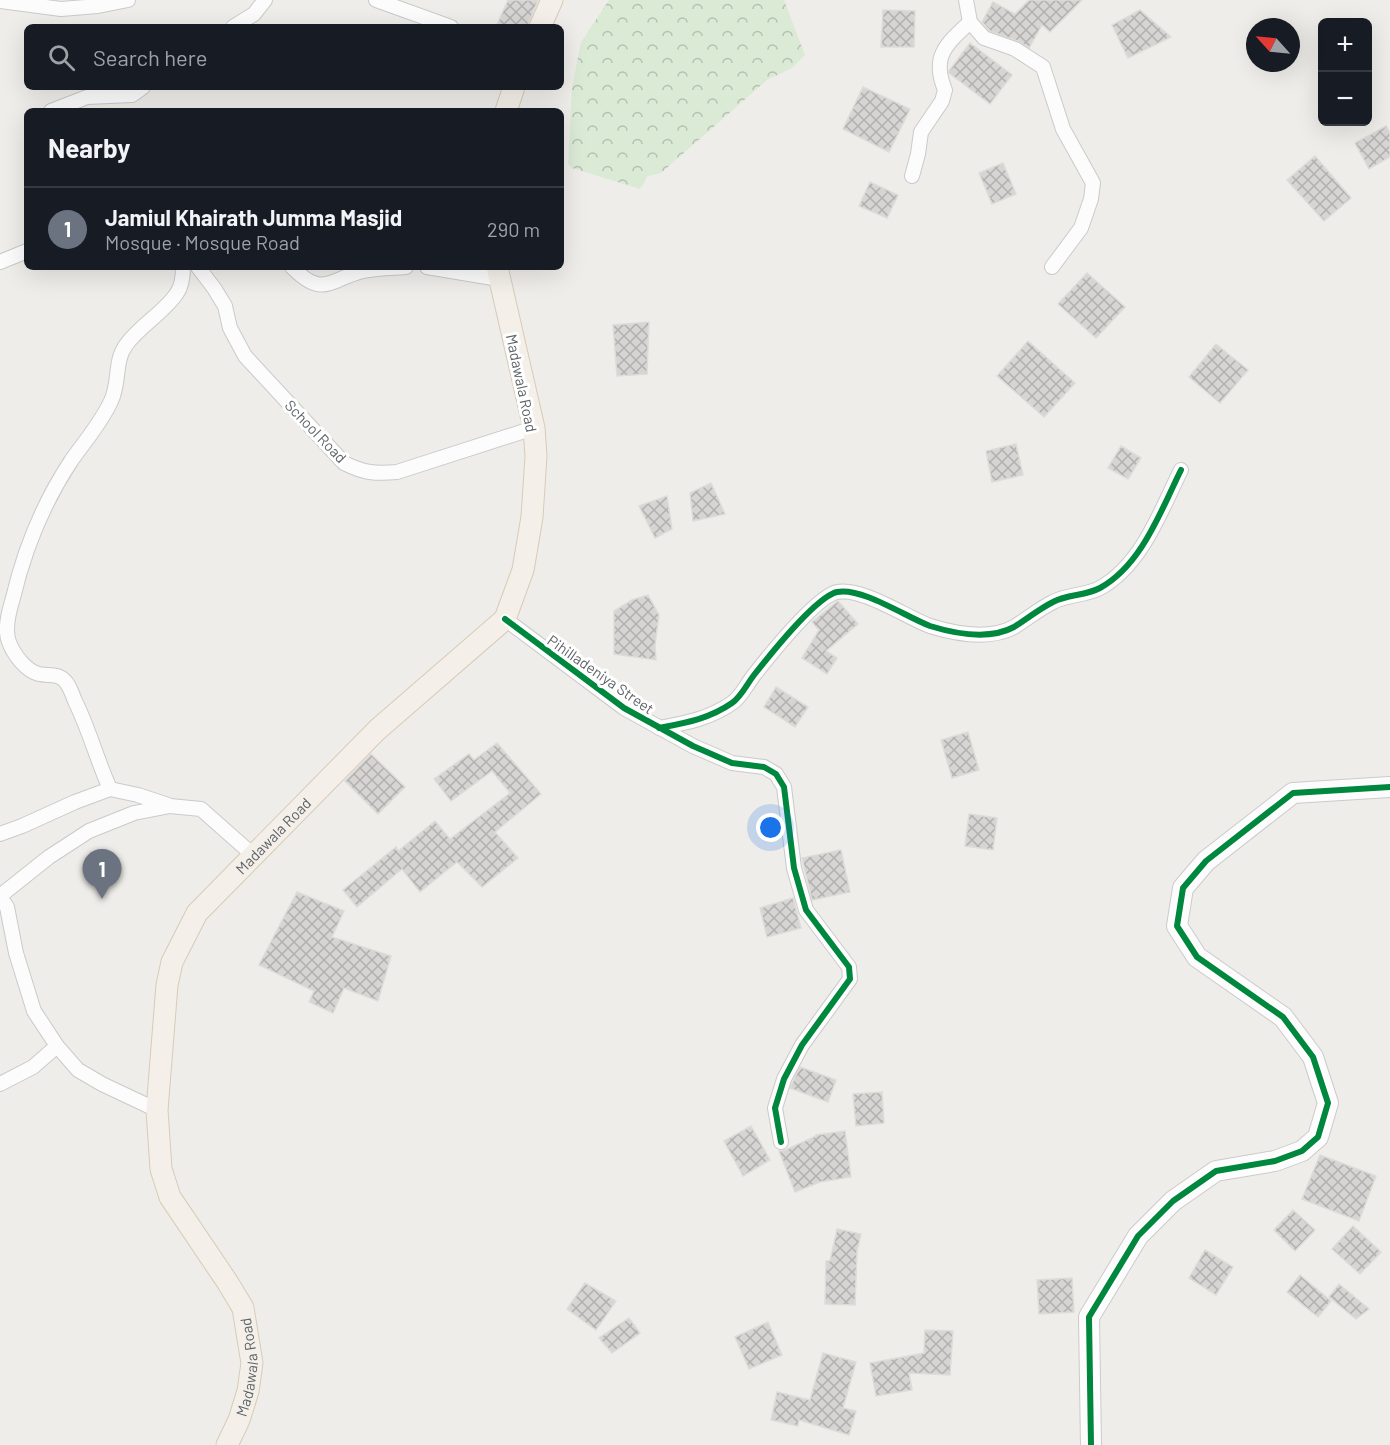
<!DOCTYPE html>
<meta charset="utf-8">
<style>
:root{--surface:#171b24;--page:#20242c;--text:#f1f3f6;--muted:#9ea1a6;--line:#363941;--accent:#7c3aed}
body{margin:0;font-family:Barlow,sans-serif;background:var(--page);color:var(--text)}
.controls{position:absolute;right:18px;top:18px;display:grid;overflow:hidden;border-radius:9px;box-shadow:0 6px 24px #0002}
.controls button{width:54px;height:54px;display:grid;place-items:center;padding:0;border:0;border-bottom:2px solid var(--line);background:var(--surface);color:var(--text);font:30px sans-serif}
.compass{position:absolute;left:1246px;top:18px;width:54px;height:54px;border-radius:50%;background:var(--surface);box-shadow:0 6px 24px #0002;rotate:297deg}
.you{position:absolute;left:771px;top:828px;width:21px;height:21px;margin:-15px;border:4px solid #fff;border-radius:50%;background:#1a73e8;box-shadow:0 0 0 9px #1a73e833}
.badge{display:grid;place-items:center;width:39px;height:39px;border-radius:50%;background:var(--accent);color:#fff;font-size:20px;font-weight:700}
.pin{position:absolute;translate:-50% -50px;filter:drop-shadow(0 2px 3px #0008)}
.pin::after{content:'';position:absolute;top:32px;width:21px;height:18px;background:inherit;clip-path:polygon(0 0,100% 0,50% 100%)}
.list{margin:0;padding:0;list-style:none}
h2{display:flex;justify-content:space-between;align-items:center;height:78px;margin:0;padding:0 24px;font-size:26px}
h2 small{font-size:20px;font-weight:400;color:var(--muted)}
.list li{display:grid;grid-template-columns:39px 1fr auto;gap:18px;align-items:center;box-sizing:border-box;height:84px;padding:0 24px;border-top:2px solid var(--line)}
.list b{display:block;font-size:22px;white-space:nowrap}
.list p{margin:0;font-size:20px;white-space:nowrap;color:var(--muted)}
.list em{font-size:20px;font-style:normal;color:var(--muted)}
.icon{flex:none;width:33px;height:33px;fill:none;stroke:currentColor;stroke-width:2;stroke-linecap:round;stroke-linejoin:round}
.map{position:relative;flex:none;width:1390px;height:1445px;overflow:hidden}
.search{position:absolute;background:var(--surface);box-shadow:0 6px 24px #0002;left:24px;top:24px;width:540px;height:66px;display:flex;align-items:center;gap:15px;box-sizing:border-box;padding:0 21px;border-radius:9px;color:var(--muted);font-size:22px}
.panel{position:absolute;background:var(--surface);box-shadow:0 6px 24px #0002;left:24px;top:108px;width:540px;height:162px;border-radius:9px}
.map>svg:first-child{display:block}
.forest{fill:url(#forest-crowns)}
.building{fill:url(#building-cross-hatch);stroke:#dedcd8;stroke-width:1.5}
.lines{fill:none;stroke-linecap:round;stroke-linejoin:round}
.street-casing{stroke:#cacaca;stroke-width:16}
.secondary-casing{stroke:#cbcbcb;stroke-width:22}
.primary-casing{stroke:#d7cbb7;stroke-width:23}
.street{stroke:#fdfcfc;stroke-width:14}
.secondary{stroke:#fdfcfc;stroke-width:20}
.primary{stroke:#f4f0e9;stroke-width:21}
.cycleway-casing{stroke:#fff;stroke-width:10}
.cycleway{stroke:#00873e;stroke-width:6}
.labels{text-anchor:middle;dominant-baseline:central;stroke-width:6;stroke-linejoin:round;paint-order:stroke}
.street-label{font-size:15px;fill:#5e6368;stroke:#fff}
</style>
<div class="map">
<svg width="1390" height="1445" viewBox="0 0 1390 1445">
<defs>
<pattern id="forest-crowns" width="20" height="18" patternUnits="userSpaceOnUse" patternTransform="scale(1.5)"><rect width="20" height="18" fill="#daead5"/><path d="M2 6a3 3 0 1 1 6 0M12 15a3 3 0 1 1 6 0" fill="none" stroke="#b4c1b1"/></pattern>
<pattern id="building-cross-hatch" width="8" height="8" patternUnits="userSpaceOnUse" patternTransform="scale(1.5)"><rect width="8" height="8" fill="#d6d5d3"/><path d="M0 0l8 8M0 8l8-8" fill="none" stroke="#b1b0af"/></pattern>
</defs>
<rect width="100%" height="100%" fill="#efede9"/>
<path class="forest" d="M609,0H784L805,55L792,68L767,80L661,173C639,178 652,174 640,189L572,168L568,164L572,88L581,42Z"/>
<g class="building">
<polygon points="508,0 538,0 527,27 496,27"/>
<polygon points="1029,0 1082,0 1050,32 1042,25 1029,48 1018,41 990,31 982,22 993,2 1015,14"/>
<polygon points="883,10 915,11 914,47 881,47"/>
<polygon points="1140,10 1171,37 1128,58 1112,25"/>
<polygon points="970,43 1012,75 990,104 949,73 949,71"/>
<polygon points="863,87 910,109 889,152 843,129"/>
<polygon points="1386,126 1390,132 1390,157 1369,169 1355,143"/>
<polygon points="1315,156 1351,198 1324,221 1287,180"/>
<polygon points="1003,163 1016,194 992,204 979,173"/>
<polygon points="870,182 898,195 887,218 859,206"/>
<polygon points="1087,273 1125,307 1096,338 1058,304"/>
<polygon points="649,322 647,374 617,376 613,325"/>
<polygon points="1028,341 1075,383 1044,417 997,376"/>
<polygon points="1216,344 1248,370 1220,403 1189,377"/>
<polygon points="1016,444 1023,475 992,482 986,451"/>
<polygon points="1121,446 1141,458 1128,479 1108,468"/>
<polygon points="711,483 725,514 693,521 690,493"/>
<polygon points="667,496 672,529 655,538 639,506"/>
<polygon points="648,595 659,615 655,645 656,660 614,654 614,611 632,600"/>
<polygon points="838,601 858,624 826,651 837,658 827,674 802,658 819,630 812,622"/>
<polygon points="776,687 808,707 795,727 764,707"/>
<polygon points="968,732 979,770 952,778 941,740"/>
<polygon points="497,743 541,794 495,832 518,858 482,887 457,862 420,892 402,869 357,907 343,890 396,847 398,851 435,821 450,839 510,793 492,771 451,801 434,779 469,754 474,760"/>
<polygon points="371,754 405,787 378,814 345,781"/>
<polygon points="969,814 997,818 993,850 965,846"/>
<polygon points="841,850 850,892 812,900 802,858"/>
<polygon points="297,892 344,911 332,937 391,956 378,1001 344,988 333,1013 309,1002 314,991 259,965"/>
<polygon points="793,898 801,928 767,937 760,908"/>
<polygon points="800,1067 836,1080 828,1102 790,1088"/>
<polygon points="882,1092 884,1123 856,1126 853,1094"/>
<polygon points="751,1126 770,1160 743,1176 724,1141"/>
<polygon points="845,1131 851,1177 820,1182 795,1192 779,1151 783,1151 816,1136 816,1135"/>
<polygon points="1320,1155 1376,1176 1359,1221 1302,1199"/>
<polygon points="1293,1210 1315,1230 1295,1251 1274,1230"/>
<polygon points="1353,1226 1381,1252 1360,1274 1332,1249"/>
<polygon points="837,1229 861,1234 857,1251 855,1305 825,1304 826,1261 830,1261"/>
<polygon points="1205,1250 1233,1267 1216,1295 1189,1278"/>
<polygon points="1300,1275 1331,1301 1318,1317 1287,1292"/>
<polygon points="1072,1278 1074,1312 1039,1314 1037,1280"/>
<polygon points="585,1283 616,1301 596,1330 567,1309"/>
<polygon points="1339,1284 1369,1309 1356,1319 1329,1297"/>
<polygon points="629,1318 640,1333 612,1353 599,1338"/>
<polygon points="768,1322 782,1355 749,1369 735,1337"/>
<polygon points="925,1330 953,1331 950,1375 909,1373 912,1390 876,1396 870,1363 924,1353"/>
<polygon points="823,1353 856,1362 843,1408 856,1411 849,1435 799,1420 798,1426 771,1420 777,1392 810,1400"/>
</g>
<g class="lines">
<g class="street-casing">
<g id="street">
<polyline points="376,0 451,27"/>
<polyline points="966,0 970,22 984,38 1015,49 1043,67 1063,129 1093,183 1091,199 1081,228 1052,267"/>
<polyline points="0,1 61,9 98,6 128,0"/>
<polyline points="233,27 254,14 265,0"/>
<polyline points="51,111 87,97 132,95 143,87"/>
<path d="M912,176L918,154L921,132L942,101L945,90C931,57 946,44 970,22"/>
<polyline points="0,262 27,251"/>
<path d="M198,267L214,288L225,306L230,328L245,356L344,463C364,473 375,474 397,472L534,428"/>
<path d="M292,267C323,299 330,279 363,271C377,268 392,268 406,267"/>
<polyline points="427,267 499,279"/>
<polyline points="505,619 624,708 693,746 732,763 764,767 776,774 784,787 794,868 806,910 849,967 850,979 802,1045 784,1079 775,1108 781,1142"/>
<path d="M659,728C685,723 709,719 732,703C741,697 747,684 754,675C769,656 816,597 837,592C862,587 906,617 930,626C956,634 990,640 1014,627C1027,619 1039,609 1053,602C1068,594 1085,596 1100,588C1142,565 1161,510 1181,470"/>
<path d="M110,789C97,760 89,729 75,701C72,694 70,686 65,681C58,673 49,676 39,674C26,671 14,655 9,642C4,629 9,611 13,598C24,551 44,502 71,461C85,441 101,423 111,401C120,383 114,361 126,345C140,325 164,313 177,293C182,286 183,275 183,267"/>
<polyline points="0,834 22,826 75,802 110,789 138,795 168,805"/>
<polyline points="0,896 49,857 89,831 134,813 170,806 201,809 253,855"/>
<polyline points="0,897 7,907 16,953 34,1011 57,1046 78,1070 102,1084 157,1110"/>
<polyline points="0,1084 33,1067 57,1046"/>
</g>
</g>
<g class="secondary-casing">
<polyline id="secondary" points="1091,1445 1089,1317 1138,1236 1173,1201 1216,1171 1275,1161 1302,1151 1318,1137 1328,1103 1313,1057 1283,1017 1197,957 1177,926 1183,888 1206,861 1293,793 1390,787"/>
</g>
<g class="primary-casing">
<g id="primary">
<polyline points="540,27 552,0"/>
<polyline points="506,111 514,87"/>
<path id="s1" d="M227,1445L239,1420L248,1391L252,1363L243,1308L228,1283L170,1197L161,1169L157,1110L167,985L172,962L197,913L377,730L505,619L523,570L532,517L536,456L534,428L497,267"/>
</g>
</g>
<use href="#street" class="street"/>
<use href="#secondary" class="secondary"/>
<use href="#primary" class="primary"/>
<g class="cycleway-casing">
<g id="cycleway">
<polyline points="505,619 624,708 693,746 732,763 764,767 776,774 784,787 794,868 806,910 849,967 850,979 802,1045 784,1079 775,1108 781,1142"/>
<path d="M659,728C685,723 709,719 732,703C741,697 747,684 754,675C769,656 816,597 837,592C862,587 906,617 930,626C956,634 990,640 1014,627C1027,619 1039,609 1053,602C1068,594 1085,596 1100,588C1142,565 1161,510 1181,470"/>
<polyline points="1091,1445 1089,1317 1138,1236 1173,1201 1216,1171 1275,1161 1302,1151 1318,1137 1328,1103 1313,1057 1283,1017 1197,957 1177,926 1183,888 1206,861 1293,793 1390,787"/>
</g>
</g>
<use href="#cycleway" class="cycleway"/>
</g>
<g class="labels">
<g class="street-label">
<text transform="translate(522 383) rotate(78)">Madawala Road</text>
<text transform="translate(316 431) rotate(46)">School Road</text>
<text transform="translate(601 674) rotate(35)">Pihilladeniya Street</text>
<text stroke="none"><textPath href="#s1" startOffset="676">Madawala Road</textPath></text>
<text stroke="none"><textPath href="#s1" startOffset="82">Madawala Road</textPath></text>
</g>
</g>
</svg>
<div class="controls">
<button>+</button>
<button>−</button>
</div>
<svg class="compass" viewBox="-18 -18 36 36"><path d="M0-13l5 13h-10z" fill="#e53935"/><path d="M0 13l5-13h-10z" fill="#9ea1a6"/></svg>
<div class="you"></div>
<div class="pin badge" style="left:102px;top:899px;background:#6b7280">1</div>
<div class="search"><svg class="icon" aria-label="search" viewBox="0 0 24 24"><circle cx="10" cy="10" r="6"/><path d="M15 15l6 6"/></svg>Search here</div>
<section class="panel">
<h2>Nearby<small></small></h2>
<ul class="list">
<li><span class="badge" style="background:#6b7280">1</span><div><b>Jamiul Khairath Jumma Masjid</b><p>Mosque · Mosque Road</p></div><em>290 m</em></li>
</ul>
</section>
</div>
